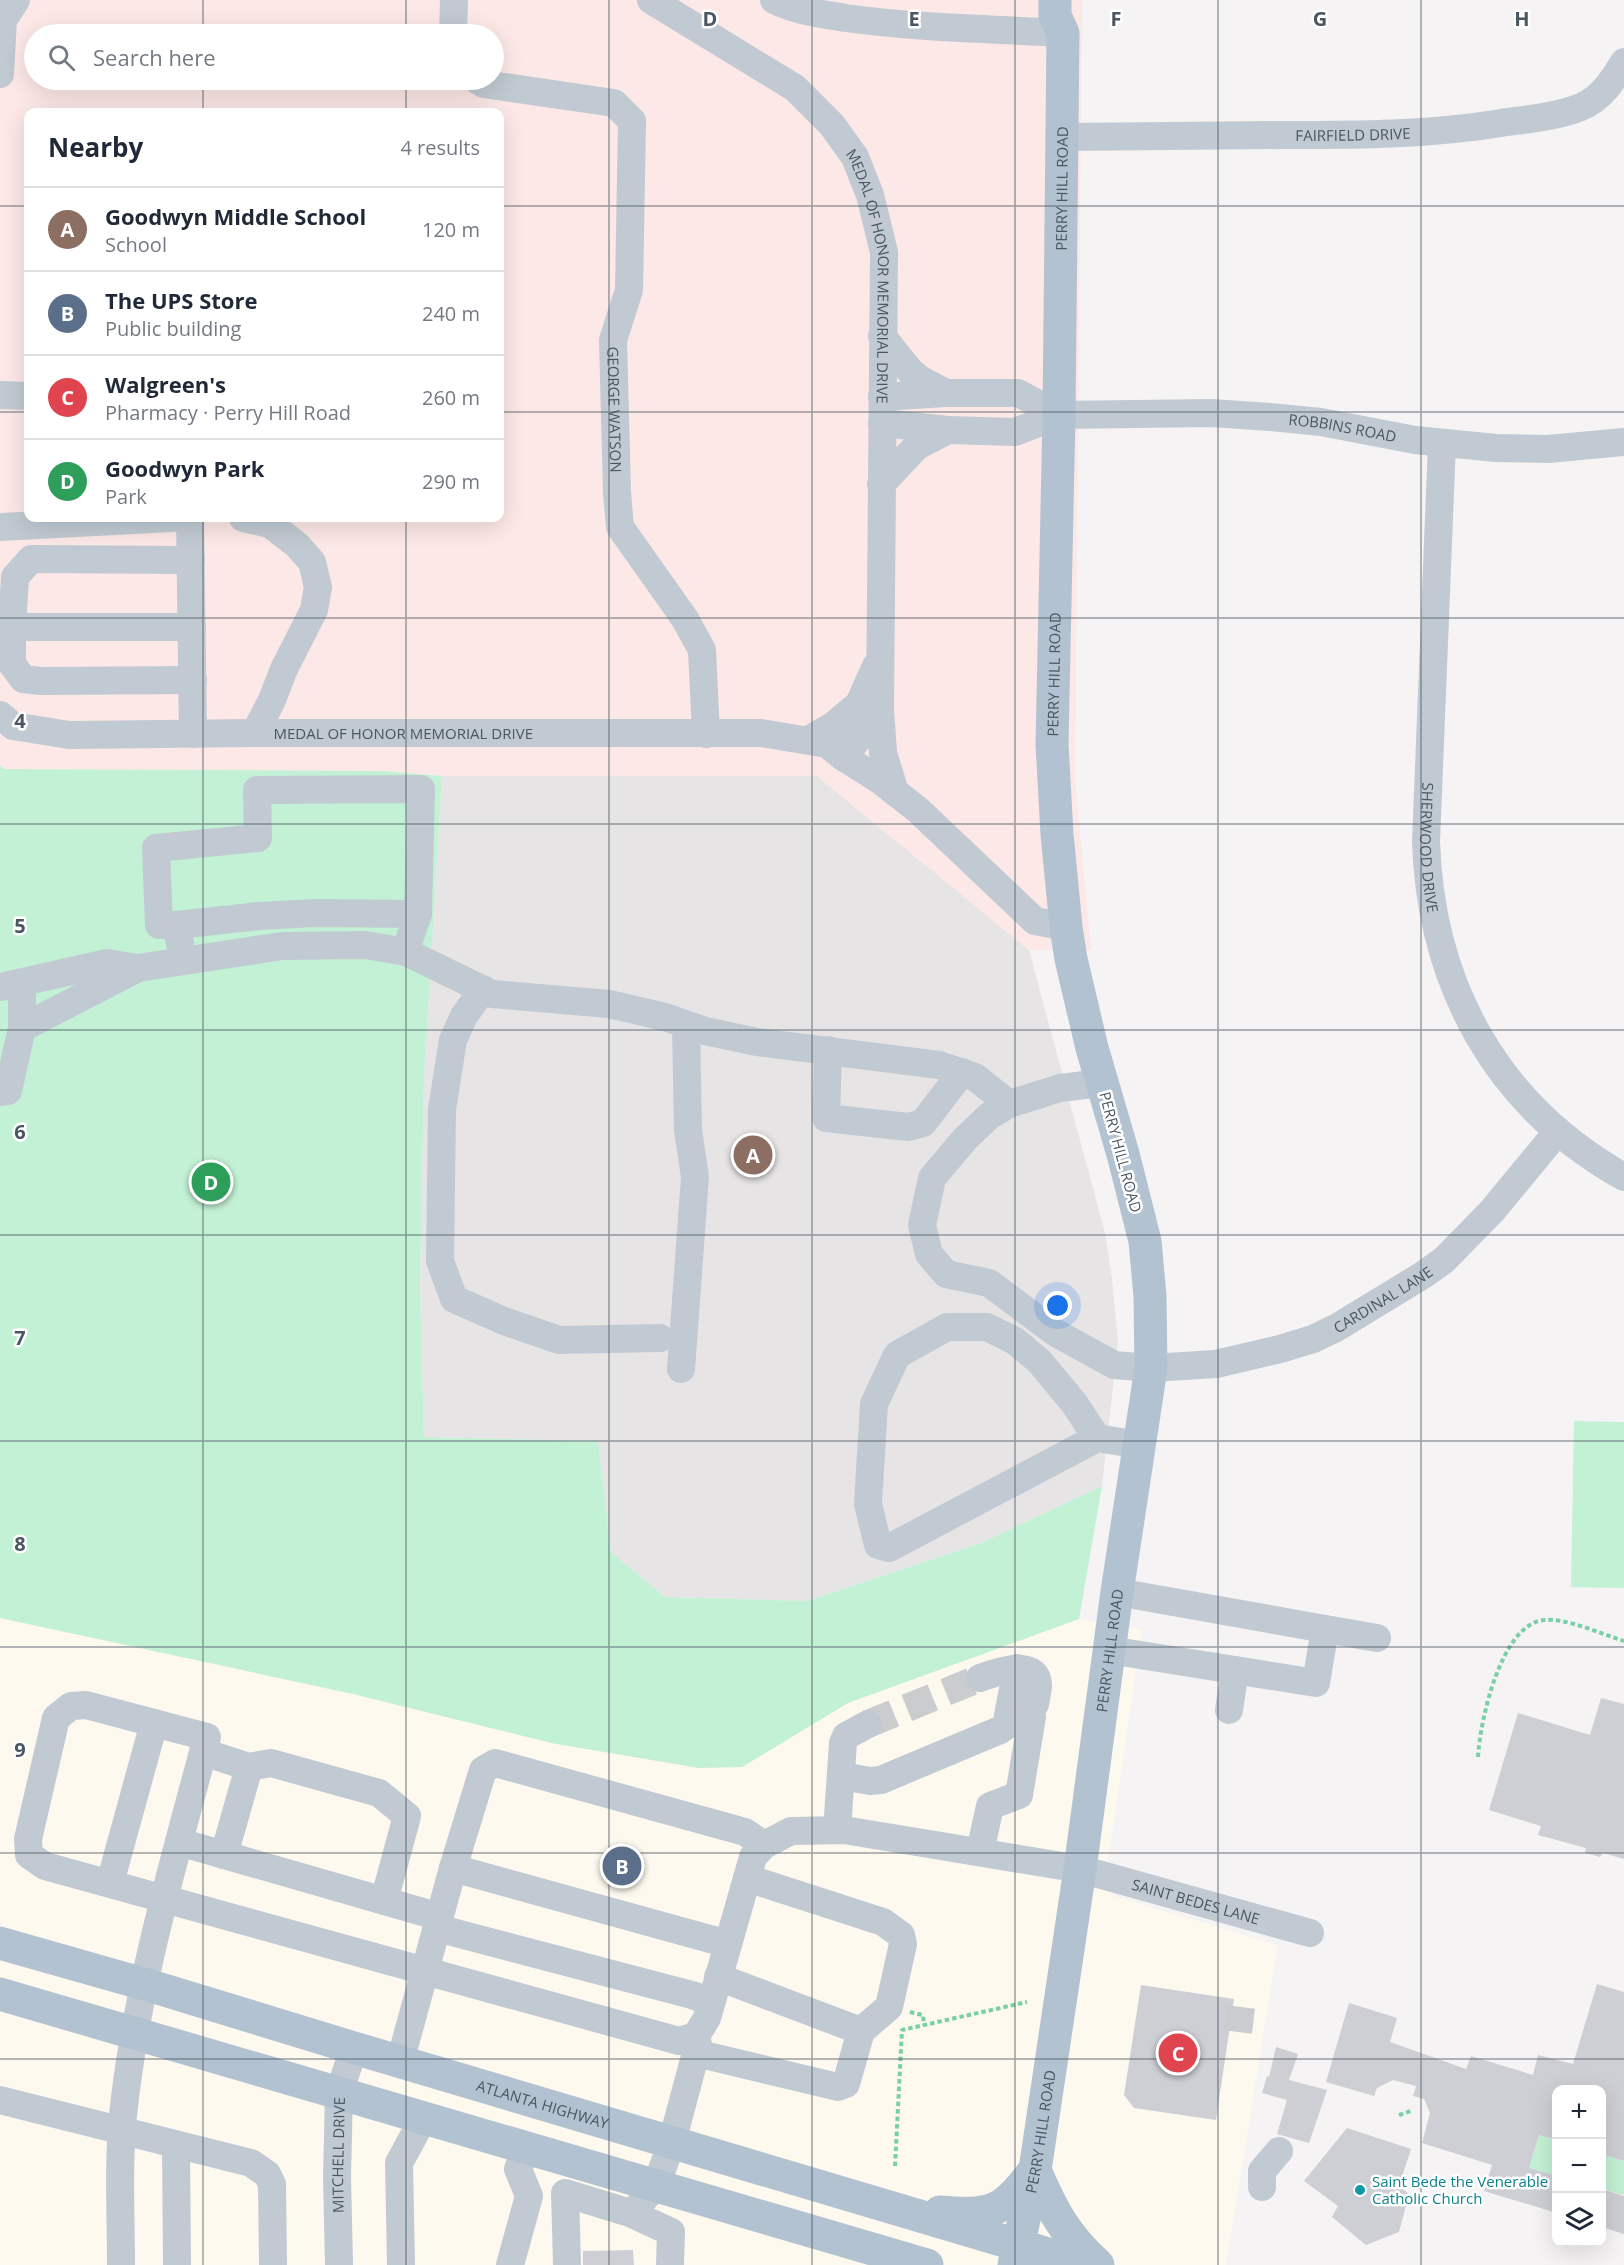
<!DOCTYPE html>
<meta charset="utf-8">
<style>
:root{--surface:#fff;--page:#f6f6f7;--text:#1f2937;--muted:#747a83;--line:#e0e1e3;--accent:#1a73e8}
body{margin:0;font-family:"Open Sans",sans-serif;background:var(--page);color:var(--text)}
.controls{position:absolute;right:18px;bottom:18px;display:grid;overflow:hidden;border-radius:12px;box-shadow:0 6px 24px #0002}
.controls button{width:54px;height:54px;display:grid;place-items:center;padding:0;border:0;border-bottom:2px solid var(--line);background:var(--surface);color:var(--text);font:30px sans-serif}
.you{position:absolute;left:1058px;top:1306px;width:21px;height:21px;margin:-15px;border:4px solid #fff;border-radius:50%;background:#1a73e8;box-shadow:0 0 0 9px #1a73e833}
.badge{display:grid;place-items:center;width:39px;height:39px;border-radius:50%;background:var(--accent);color:#fff;font-size:20px;font-weight:700}
.pin{position:absolute;translate:-50% -50%;border:3px solid #fff;box-shadow:0 2px 6px #0006}
.list{margin:0;padding:0;list-style:none}
h2{display:flex;justify-content:space-between;align-items:center;height:78px;margin:0;padding:0 24px;font-size:26px}
h2 small{font-size:20px;font-weight:400;color:var(--muted)}
.list li{display:grid;grid-template-columns:39px 1fr auto;gap:18px;align-items:center;box-sizing:border-box;height:84px;padding:0 24px;border-top:2px solid var(--line)}
.list b{display:block;font-size:22px;white-space:nowrap}
.list p{margin:0;font-size:20px;white-space:nowrap;color:var(--muted)}
.list em{font-size:20px;font-style:normal;color:var(--muted)}
.icon{flex:none;width:33px;height:33px;fill:none;stroke:currentColor;stroke-width:2;stroke-linecap:round;stroke-linejoin:round}
.map{position:relative;flex:none;width:1624px;height:2265px;overflow:hidden}
.search{position:absolute;background:var(--surface);box-shadow:0 6px 24px #0002;left:24px;top:24px;width:480px;height:66px;display:flex;align-items:center;gap:15px;box-sizing:border-box;padding:0 21px;border-radius:33px;color:var(--muted);font-size:22px}
.panel{position:absolute;background:var(--surface);box-shadow:0 6px 24px #0002;left:24px;top:108px;width:480px;height:414px;border-radius:12px}
.map>svg:first-child{display:block}
.commercial{fill:#fdf9ef}
.education{fill:#e6e4e5}
.medical{fill:#fce8e6;fill-rule:evenodd}
.green{fill:#c3f1d5}
.building{fill:#cdcfd5}
.lines{fill:none;stroke-linecap:round;stroke-linejoin:round}
.minor-tunnel{stroke:#caccce;stroke-width:28;stroke-dasharray:28 14;stroke-linecap:butt}
.path{stroke:#7ad0a6;stroke-width:4;stroke-dasharray:4.5 3;stroke-linecap:butt}
.minor{stroke:#c1cad2;stroke-width:28}
.major{stroke:#b3c2d1;stroke-width:33}
.grid{fill:none;stroke:#4a5661;stroke-width:1.5;stroke-opacity:0.55}
.culture-dot{fill:#0f9aa8;stroke:#fff;stroke-width:2}
.labels{text-anchor:middle;dominant-baseline:central;stroke-width:5;stroke-linejoin:round;paint-order:stroke}
.street-label{font-size:15px;fill:#4a5661;stroke:#fff}
.culture-label{font-size:15px;fill:#0d838f;stroke:#fff;text-anchor:start}
.grid-label{font-size:20px;text-anchor:middle;font-weight:bold;fill:#4a5661;stroke:#fff;stroke-width:5;stroke-linejoin:round;paint-order:stroke}
</style>
<div class="map">
<svg width="1624" height="2265" viewBox="0 0 1624 2265">
<rect width="100%" height="100%" fill="#f5f3f3"/>
<polygon class="commercial" points="0,1618 353,1694 551,1743 699,1768 742,1767 848,1703 1079,1619 1142,1630 1108,1861 1111,1895 1278,1945 1226,2265 0,2265"/>
<polygon class="education" points="442,776 817,776 1029,950 1105,1233 1112,1279 1118,1341 1102,1486 981,1543 807,1601 665,1597 611,1552 598,1441 424,1437 420,1286 424,1078"/>
<path class="medical" d="M0,0H1082L1075,779L1091,950H1029L817,776H442L384,771L4,769L0,765ZM34,34H494V80H34ZM28,112H500V518H28Z"/>
<g class="green">
<polygon points="0,765 4,769 384,771 442,776 424,1078 420,1286 424,1437 598,1441 611,1552 665,1597 807,1601 981,1543 1102,1486 1079,1619 848,1703 742,1767 699,1768 551,1743 353,1694 0,1618"/>
<polygon points="1574,1421 1624,1422 1624,1588 1571,1587"/>
<polygon points="1539,2135 1556,2140 1556,2176 1529,2168"/>
<polygon points="1602,2154 1624,2161 1624,2195 1602,2189"/>
</g>
<g class="building">
<polygon points="1601,1698 1624,1704 1624,1859 1603,1853 1600,1857 1585,1853 1586,1848 1538,1835 1541,1826 1489,1810 1518,1713 1590,1735"/>
<polygon points="1597,1984 1624,1992 1624,2161 1602,2154 1602,2090 1557,2090 1557,2140 1539,2135 1529,2168 1557,2176 1557,2213 1484,2191 1492,2165 1422,2143 1430,2113 1424,2099 1413,2096 1416,2086 1393,2080 1377,2088 1374,2096 1326,2082 1349,2003 1397,2018 1390,2042 1466,2069 1471,2056 1533,2075 1538,2055 1573,2064"/>
<polygon points="1141,1985 1234,1999 1216,2120 1134,2108 1124,2095"/>
<polygon points="1276,2047 1298,2054 1289,2080 1327,2090 1309,2143 1277,2134 1287,2100 1262,2093 1267,2076 1269,2077"/>
<polygon points="1347,2128 1411,2149 1399,2186 1409,2194 1399,2232 1366,2245 1332,2217 1338,2206 1304,2181"/>
<polygon points="1602,2189 1624,2196 1624,2234 1602,2227"/>
<polygon points="633,2250 634,2265 583,2265 583,2251"/>
</g>
<g class="lines">
<g class="minor-tunnel">
<polyline points="868,1724 980,1678"/>
<polyline points="1238,2032 1241,2007"/>
</g>
<g class="path">
<path d="M1478,1757C1480,1721 1501,1624 1544,1620C1568,1618 1601,1634 1624,1641"/>
<polyline points="910,2012 923,2015 924,2025"/>
<polyline points="1399,2115 1411,2111"/>
<polyline points="895,2166 902,2030 1027,2002"/>
</g>
<g class="minor">
<path id="s1" d="M651,0L795,88L832,125L855,157L870,195L884,252L880,709L871,723L843,757"/>
<path d="M774,0C796,11 822,14 846,18C917,28 991,29 1063,33"/>
<polyline points="453,34 454,0"/>
<polyline points="0,74 3,20 16,0"/>
<path id="s2" d="M477,80L484,84L614,103L632,121L629,290L613,340L617,493L620,527L685,619L702,650L706,734"/>
<path id="s3" d="M1061,137C1135,136 1209,136 1284,135C1357,135 1429,135 1501,123C1528,119 1556,117 1581,107C1602,98 1613,80 1624,62"/>
<polyline points="882,336 910,371 921,380 946,393"/>
<polyline points="0,395 28,396"/>
<polyline points="882,397 946,393 1018,393 1059,415"/>
<path id="s4" d="M882,423L948,430L1015,432L1059,415L1211,413L1270,417L1321,422L1415,440L1496,448L1548,449L1624,442"/>
<path id="s5" d="M1442,443L1426,842C1431,986 1497,1106 1624,1177"/>
<polyline points="881,484 917,446 948,430"/>
<polyline points="190,518 193,734"/>
<polyline points="243,518 270,524 297,545 312,562 318,587 314,610 284,669 272,700 255,733"/>
<polyline points="0,527 172,518"/>
<polyline points="191,560 31,559 15,577 12,627 12,664 23,679 41,681 193,680"/>
<polyline points="12,627 192,627"/>
<polyline points="880,709 883,753 895,792"/>
<path id="s6" d="M0,715L13,726L69,735L255,733H761L827,744L843,757L881,781L918,810L1035,921L1066,927"/>
<polyline points="810,739 834,725 859,704 876,666"/>
<polyline points="177,925 159,925 156,848 258,838 257,790 421,789 418,914 405,952"/>
<polyline points="180,944 177,925 260,916 315,913 418,914"/>
<polyline points="0,987 107,963 138,968 282,946 366,945 406,952 492,994 609,1004 665,1017 705,1031 757,1042 939,1065 975,1077 1009,1104"/>
<polyline points="483,989 464,1016 453,1040 442,1109 440,1261 454,1299 504,1321 559,1340 660,1338"/>
<polyline points="22,1028 138,968"/>
<polyline points="828,1050 826,1118 908,1127 923,1123 962,1072"/>
<path id="s7" d="M1102,1083L1060,1088L1009,1104L989,1116L965,1139L932,1178L922,1225L929,1254L946,1274L989,1283L1056,1333L1114,1365L1151,1368L1216,1364L1280,1349L1313,1339L1336,1328L1423,1275L1444,1260L1492,1211L1558,1131"/>
<polyline points="0,1092 8,1091 22,1028 22,983"/>
<polyline points="681,1369 695,1177 688,1130 686,1025"/>
<polyline points="1097,1438 1074,1403 1039,1361 1015,1341 987,1327 947,1327 897,1355 874,1404 868,1504 878,1545 889,1548 1097,1438 1139,1445"/>
<polyline points="1325,1629 1377,1638"/>
<polyline points="1109,1650 1316,1683 1325,1629 1117,1592"/>
<path d="M980,1678C994,1673 1037,1657 1038,1685C1038,1691 1036,1698 1035,1704"/>
<polyline points="1229,1710 1235,1670"/>
<polyline points="203,1752 249,1767 271,1763 379,1793 407,1816 384,1901"/>
<polyline points="842,1776 870,1781 881,1780 1000,1730 1006,1726 1017,1668"/>
<polyline points="837,1830 843,1743 846,1736 868,1724"/>
<polyline points="179,1842 440,1917"/>
<polyline points="980,1852 990,1806 1019,1795 1032,1717"/>
<polyline points="224,1855 249,1767"/>
<polyline points="110,1883 154,1723"/>
<polyline points="437,1928 692,1995 711,2002"/>
<polyline points="728,1944 453,1868 483,1770 495,1763 745,1832 764,1845"/>
<polyline points="718,1977 861,2031"/>
<polyline points="696,2053 838,2087 846,2084 861,2031 889,2007 903,1944 901,1935 883,1922 747,1878"/>
<polyline points="400,2062 453,1868"/>
<polyline points="0,2100 251,2163 267,2174 272,2184 273,2265"/>
<polyline points="176,2145 177,2265"/>
<polyline points="1262,2187 1262,2171 1279,2151"/>
<polyline points="641,2202 656,2186 672,2142 698,2045 696,2036"/>
<path id="s8" d="M121,2265C121,2215 118,2164 123,2115C136,1991 171,1872 203,1752L207,1737L86,1705L71,1706L56,1718L28,1839L29,1855L45,1866L679,2041L696,2036L707,2018L753,1857L764,1845L791,1831L844,1830L1080,1869L1310,1933"/>
<path id="s9" d="M339,2265L337,2176L339,2093L354,2048"/>
<polyline points="401,2265 399,2163 424,2117"/>
<polyline points="510,2265 529,2196 518,2169 527,2148"/>
<polyline points="567,2265 565,2193 630,2213 671,2232 670,2265"/>
</g>
<g class="major">
<path id="s10" d="M0,1943L151,1986L354,2048L1085,2265"/>
<polyline points="0,1994 927,2265"/>
<path d="M1035,2170C1052,2210 1065,2235 1098,2265"/>
<path d="M940,2212C993,2216 1001,2213 1034,2171"/>
<path id="s11" d="M1014,2265L1035,2170L1080,1869L1117,1592L1151,1368L1150,1296L1145,1241L1123,1154L1092,1048L1071,959L1066,927L1057,834L1052,744L1059,415L1063,33L1055,16V0"/>
</g>
</g>
<path class="grid" d="M203,0V34M406,0V34M609,0V2265M812,0V2265M1015,0V2265M1218,0V2265M1421,0V2265M203,80V112M406,80V112M0,206H28M500,206H1624M0,412H28M500,412H1624M203,518V2265M406,518V2265M0,618H1624M0,824H1624M0,1030H1624M0,1235H1624M0,1441H1624M0,1647H1624M0,1853H1624M0,2059H1624"/>
<circle class="culture-dot" cx="1360" cy="2190" r="6"/>
<g class="labels">
<g class="street-label">
<text stroke="none"><textPath href="#s3" startOffset="292">FAIRFIELD DRIVE</textPath></text>
<text stroke="none"><textPath href="#s11" startOffset="2098">PERRY HILL ROAD</textPath></text>
<text stroke="none"><textPath href="#s1" startOffset="382">MEDAL OF HONOR MEMORIAL DRIVE</textPath></text>
<text stroke="none"><textPath href="#s2" startOffset="456">GEORGE WATSON</textPath></text>
<text stroke="none"><textPath href="#s4" startOffset="465">ROBBINS ROAD</textPath></text>
<text stroke="none"><textPath href="#s11" startOffset="1612">PERRY HILL ROAD</textPath></text>
<text stroke="none"><textPath href="#s6" startOffset="408">MEDAL OF HONOR MEMORIAL DRIVE</textPath></text>
<text stroke="none"><textPath href="#s5" startOffset="405">SHERWOOD DRIVE</textPath></text>
<text transform="translate(1121 1152) rotate(75)">PERRY HILL ROAD</text>
<text stroke="none"><textPath href="#s7" startOffset="784">CARDINAL LANE</textPath></text>
<text stroke="none"><textPath href="#s11" startOffset="622">PERRY HILL ROAD</textPath></text>
<text stroke="none"><textPath href="#s8" startOffset="2180">SAINT BEDES LANE</textPath></text>
<text stroke="none"><textPath href="#s10" startOffset="566">ATLANTA HIGHWAY</textPath></text>
<text stroke="none"><textPath href="#s11" startOffset="136">PERRY HILL ROAD</textPath></text>
<text stroke="none"><textPath href="#s9" startOffset="110">MITCHELL DRIVE</textPath></text>
</g>
<g class="culture-label">
<text x="1372" y="2181">Saint Bede the Venerable<tspan x="1372" dy="17">Catholic Church</tspan></text>
</g>
</g>
<g class="grid-label">
<text x="710" y="26">D</text>
<text x="914" y="26">E</text>
<text x="1116" y="26">F</text>
<text x="1320" y="26">G</text>
<text x="1522" y="26">H</text>
<text x="20" y="728">4</text>
<text x="20" y="933">5</text>
<text x="20" y="1139">6</text>
<text x="20" y="1345">7</text>
<text x="20" y="1551">8</text>
<text x="20" y="1757">9</text>
</g>
</svg>
<div class="controls">
<button>+</button>
<button>−</button>
<button><svg class="icon" aria-label="layers" viewBox="0 0 24 24"><path d="M12 4l9 5-9 5-9-5zM3 14l9 5 9-5"/></svg></button>
</div>
<div class="you"></div>
<div class="pin badge" style="left:753px;top:1155px;background:#8d6e63">A</div>
<div class="pin badge" style="left:622px;top:1866px;background:#5c6f8a">B</div>
<div class="pin badge" style="left:1178px;top:2053px;background:#e0444e">C</div>
<div class="pin badge" style="left:211px;top:1182px;background:#2e9e5b">D</div>
<div class="search"><svg class="icon" aria-label="search" viewBox="0 0 24 24"><circle cx="10" cy="10" r="6"/><path d="M15 15l6 6"/></svg>Search here</div>
<section class="panel">
<h2>Nearby<small>4 results</small></h2>
<ul class="list">
<li><span class="badge" style="background:#8d6e63">A</span><div><b>Goodwyn Middle School</b><p>School</p></div><em>120 m</em></li>
<li><span class="badge" style="background:#5c6f8a">B</span><div><b>The UPS Store</b><p>Public building</p></div><em>240 m</em></li>
<li><span class="badge" style="background:#e0444e">C</span><div><b>Walgreen's</b><p>Pharmacy · Perry Hill Road</p></div><em>260 m</em></li>
<li><span class="badge" style="background:#2e9e5b">D</span><div><b>Goodwyn Park</b><p>Park</p></div><em>290 m</em></li>
</ul>
</section>
</div>
